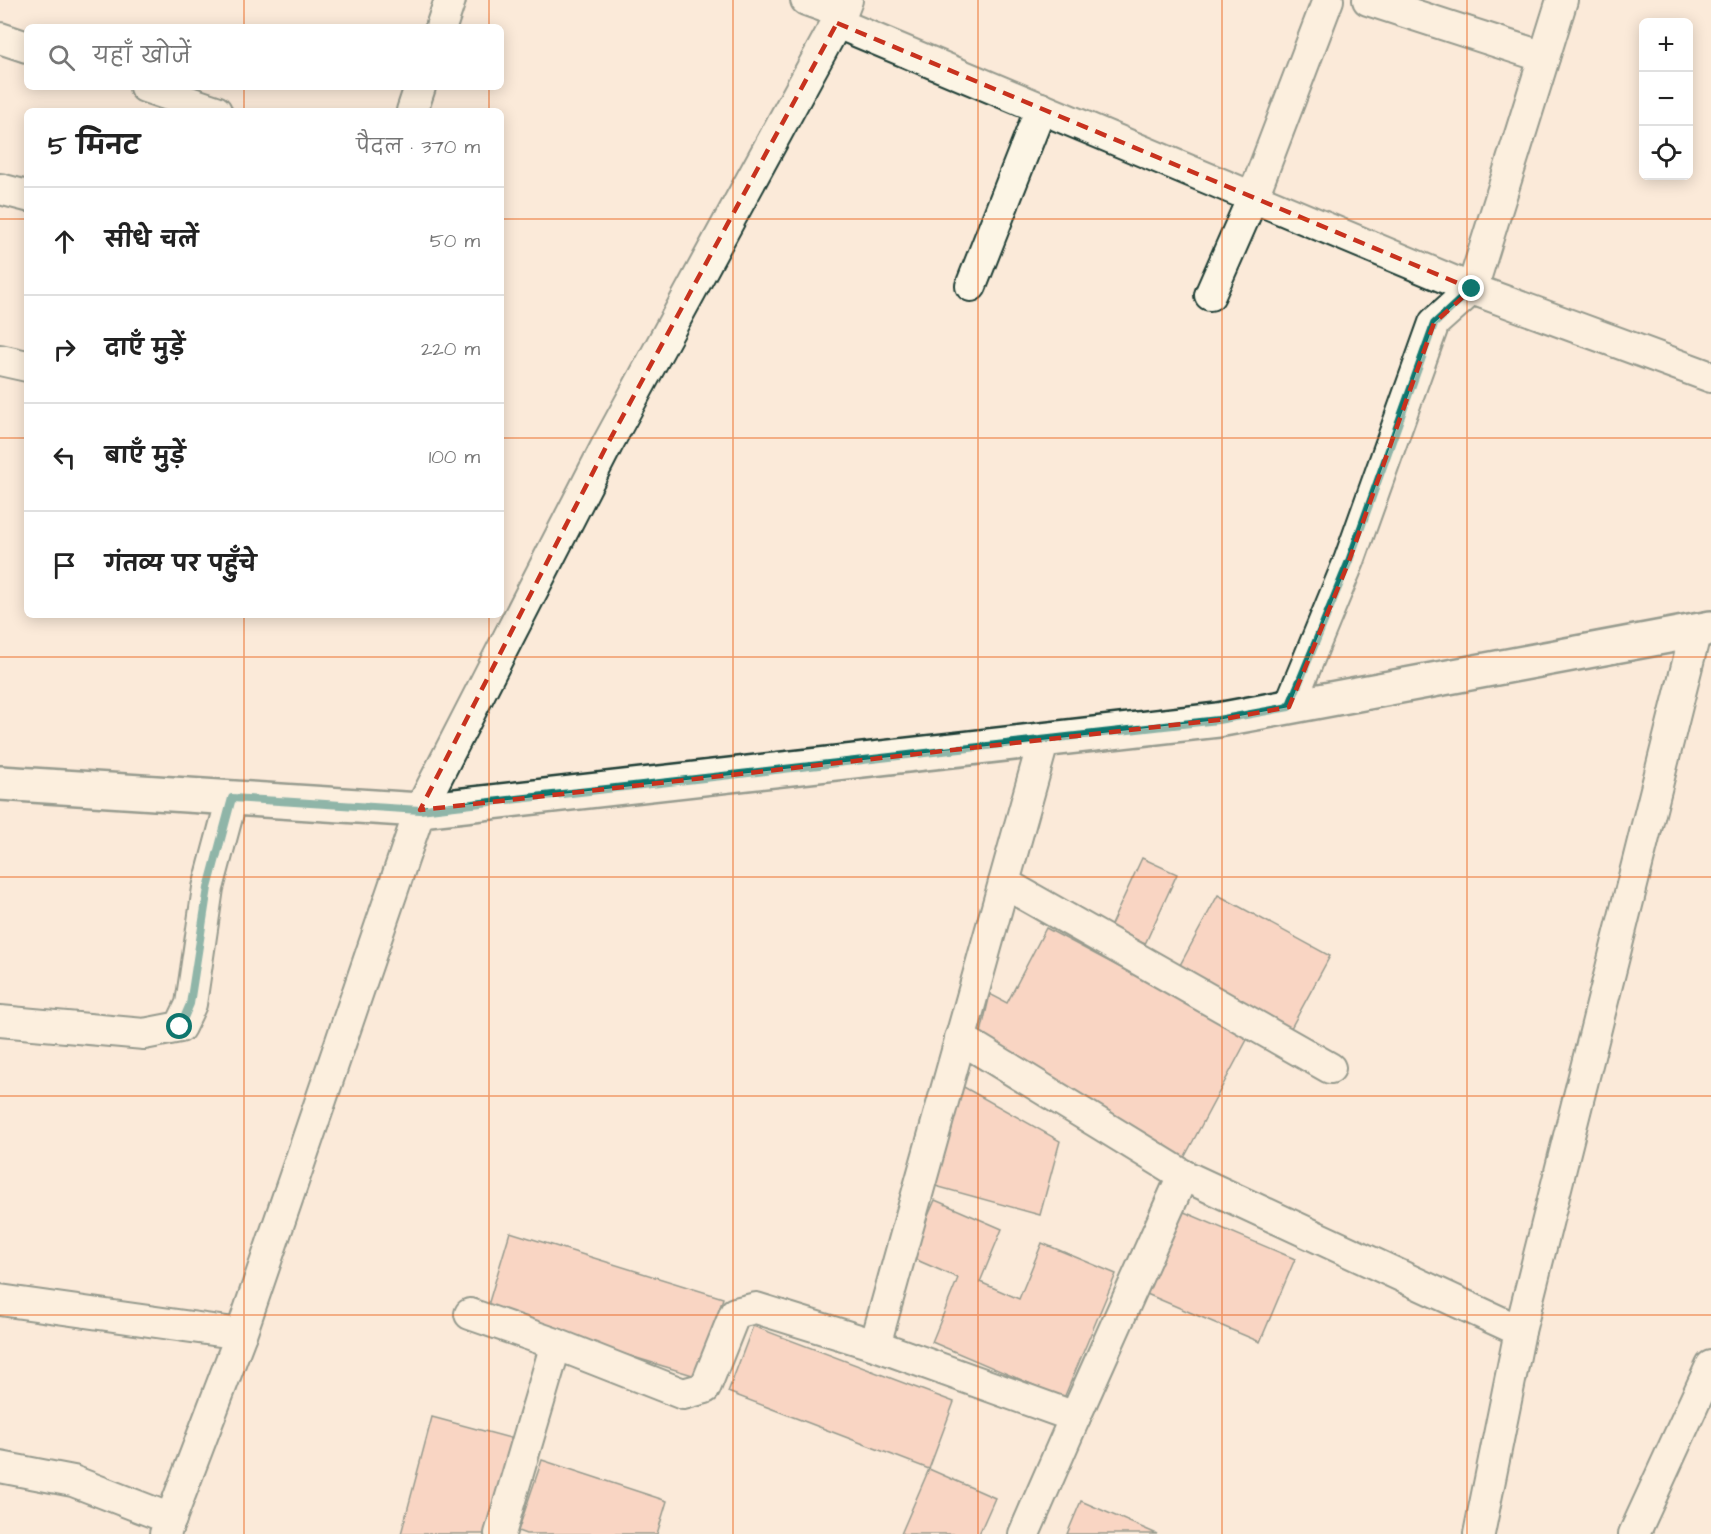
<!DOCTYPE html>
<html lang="hi">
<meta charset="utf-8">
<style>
:root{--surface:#fff;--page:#f6f6f6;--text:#222;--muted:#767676;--line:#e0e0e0}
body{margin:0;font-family:"Architects Daughter","Playpen Sans Deva",sans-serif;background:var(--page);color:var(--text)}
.controls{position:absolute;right:18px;top:18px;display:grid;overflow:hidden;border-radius:9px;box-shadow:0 3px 15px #0003}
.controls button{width:54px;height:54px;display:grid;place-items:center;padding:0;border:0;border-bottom:2px solid var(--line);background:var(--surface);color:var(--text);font:30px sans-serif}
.stop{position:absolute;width:18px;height:18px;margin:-14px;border:4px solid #0f766e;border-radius:50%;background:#fff}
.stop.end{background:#0f766e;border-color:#fff;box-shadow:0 2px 6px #0008}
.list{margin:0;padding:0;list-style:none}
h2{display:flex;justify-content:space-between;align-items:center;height:78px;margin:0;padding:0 24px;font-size:26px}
h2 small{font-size:20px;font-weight:400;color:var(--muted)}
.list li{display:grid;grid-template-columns:39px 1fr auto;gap:18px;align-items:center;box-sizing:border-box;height:108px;padding:0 24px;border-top:2px solid var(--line)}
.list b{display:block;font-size:22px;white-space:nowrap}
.list em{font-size:20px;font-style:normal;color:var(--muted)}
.icon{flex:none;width:33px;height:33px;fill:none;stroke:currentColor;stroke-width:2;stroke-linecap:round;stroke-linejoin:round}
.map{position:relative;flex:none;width:1711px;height:1534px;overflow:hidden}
.search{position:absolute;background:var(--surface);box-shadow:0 3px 15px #0003;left:24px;top:24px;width:480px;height:66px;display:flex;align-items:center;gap:15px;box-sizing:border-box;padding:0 21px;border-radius:9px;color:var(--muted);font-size:22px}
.panel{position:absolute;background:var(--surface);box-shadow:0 3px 15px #0003;left:24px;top:108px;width:480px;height:510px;border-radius:9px}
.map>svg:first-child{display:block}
.building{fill:#f5bda9;stroke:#1f3d34;stroke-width:1.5}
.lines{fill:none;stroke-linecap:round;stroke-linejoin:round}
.minor-casing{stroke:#1f3d34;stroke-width:34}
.tertiary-casing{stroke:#1f3d34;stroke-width:38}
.minor{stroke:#fcf5e5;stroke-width:30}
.tertiary{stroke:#fcf5e5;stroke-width:33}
.route{stroke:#0f766e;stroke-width:8}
.marked{fill:none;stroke:#c8321e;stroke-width:4.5;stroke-dasharray:12 8;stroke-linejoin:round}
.grid{fill:none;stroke:#e8590c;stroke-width:1.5;stroke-opacity:0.55}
</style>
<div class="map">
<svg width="1711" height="1534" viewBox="0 0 1711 1534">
<rect width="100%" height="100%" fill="#fbead9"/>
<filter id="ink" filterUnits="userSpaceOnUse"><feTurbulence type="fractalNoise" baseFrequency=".0167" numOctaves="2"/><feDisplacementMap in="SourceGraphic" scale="12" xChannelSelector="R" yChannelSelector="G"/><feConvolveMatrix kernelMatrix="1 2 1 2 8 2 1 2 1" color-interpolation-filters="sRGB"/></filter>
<g filter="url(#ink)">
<g class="building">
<polygon points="1142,858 1177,874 1145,944 1110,927"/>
<polygon points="1218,895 1330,956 1291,1028 1179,967"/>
<polygon points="1046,928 1249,1036 1184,1158 981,1033 990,994 1007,1003"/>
<polygon points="953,1081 1060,1141 1040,1215 921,1182"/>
<polygon points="935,1200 1002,1229 980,1282 1019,1299 1042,1243 1116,1274 1064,1398 932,1342 958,1278 910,1257"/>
<polygon points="1170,1206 1295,1259 1260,1342 1135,1289"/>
<polygon points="510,1232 723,1298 699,1377 486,1312"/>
<polygon points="753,1326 954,1402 929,1469 728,1392"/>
<polygon points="432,1417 514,1439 489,1534 401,1534"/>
<polygon points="542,1460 667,1501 657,1534 526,1534 518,1531"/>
<polygon points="929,1469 995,1498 979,1534 901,1534"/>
<polygon points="1081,1501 1157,1534 1067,1534"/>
</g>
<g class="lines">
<g class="minor-casing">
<g id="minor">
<polyline points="806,0 842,13 847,0"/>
<polyline points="1368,0 1544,57"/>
<polyline points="837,23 1472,289 1562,0"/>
<polyline points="441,27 450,0"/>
<polyline points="0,38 27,47"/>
<polyline points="145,87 216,111"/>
<polyline points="412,111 420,87"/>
<polyline points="0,189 27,196"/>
<polyline points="971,286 1041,108"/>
<polyline points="1210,295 1253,197 1328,0"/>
<polyline points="0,360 27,366"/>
<polyline points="1289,707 1349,561 1434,323 1472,289 1711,377"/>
<polyline points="1004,883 1330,1068"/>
<polyline points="0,1021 144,1034 180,1027 191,1004 208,888 232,798"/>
<polyline points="960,1038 1183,1175 1075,1417"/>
<polyline points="1183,1175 1520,1331 1479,1534"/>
<polyline points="0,1300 241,1334"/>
<polyline points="470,1314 556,1344"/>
<polyline points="1520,1331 1696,630"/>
<polyline points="0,1467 73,1481 171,1519"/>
<polyline points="165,1534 241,1334 420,810 607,445 842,13"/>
<polyline points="500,1534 556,1344 683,1394 705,1388 735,1313 756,1308 875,1345"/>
<polyline points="1024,1534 1075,1417 875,1345 1044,739"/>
<polyline points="1634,1534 1711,1366"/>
</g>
</g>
<g class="tertiary-casing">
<polyline id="tertiary" points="0,783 420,810 1218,720 1711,628"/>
</g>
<use href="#minor" class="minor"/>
<use href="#tertiary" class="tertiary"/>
</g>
</g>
<g class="lines" filter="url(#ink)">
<polyline class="route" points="180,1027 190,1004 208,888 232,798 420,810 1218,720 1289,707 1349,561 1434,324 1472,289"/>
</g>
<path d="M0 0H1711V1534H0ZM837,23L1472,289L1434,323L1349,561L1289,707L1218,720L420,810L607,445Z" fill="#fbead9" fill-opacity=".55" fill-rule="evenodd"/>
<path class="marked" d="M837,23L1472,289L1434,323L1349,561L1289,707L1218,720L420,810L607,445Z"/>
<path class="grid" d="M244,0V27M489,0V27M733,0V1534M978,0V1534M1222,0V1534M1467,0V1534M244,87V111M489,87V111M0,219H27M501,219H1711M0,438H27M501,438H1711M244,615V1534M489,615V1534M0,657H1711M0,877H1711M0,1096H1711M0,1315H1711"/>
</svg>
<div class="controls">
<button>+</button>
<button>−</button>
<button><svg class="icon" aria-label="locate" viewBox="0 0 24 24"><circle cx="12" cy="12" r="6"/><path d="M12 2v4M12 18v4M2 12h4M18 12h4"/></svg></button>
</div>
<div class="stop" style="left:180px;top:1027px"></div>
<div class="stop end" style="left:1472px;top:289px"></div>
<div class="search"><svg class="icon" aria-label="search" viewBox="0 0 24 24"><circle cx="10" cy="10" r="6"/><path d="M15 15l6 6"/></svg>यहाँ खोजें</div>
<section class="panel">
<h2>5 मिनट<small>पैदल · 370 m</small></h2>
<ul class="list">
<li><svg class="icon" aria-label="ahead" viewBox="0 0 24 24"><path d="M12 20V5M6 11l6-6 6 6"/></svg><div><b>सीधे चलें</b></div><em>50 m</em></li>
<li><svg class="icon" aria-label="right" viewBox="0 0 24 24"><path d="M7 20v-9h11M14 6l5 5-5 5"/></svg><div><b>दाएँ मुड़ें</b></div><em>220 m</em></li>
<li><svg class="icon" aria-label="left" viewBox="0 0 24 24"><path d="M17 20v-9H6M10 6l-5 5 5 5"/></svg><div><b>बाएँ मुड़ें</b></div><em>100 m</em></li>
<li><svg class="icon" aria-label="arrive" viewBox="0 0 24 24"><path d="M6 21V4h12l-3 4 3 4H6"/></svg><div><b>गंतव्य पर पहुँचे</b></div></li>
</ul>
</section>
</div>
